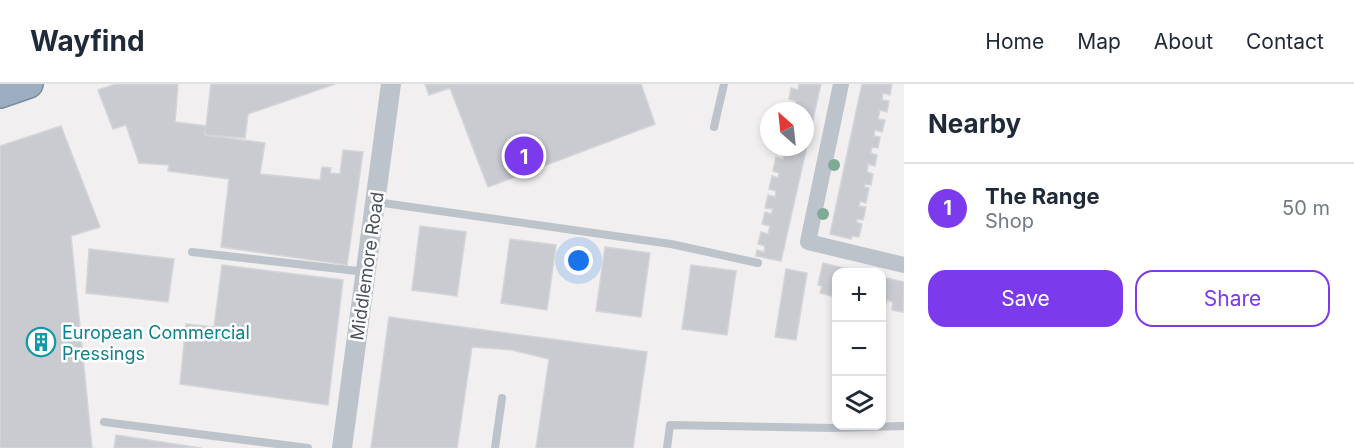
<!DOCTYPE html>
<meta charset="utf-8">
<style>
:root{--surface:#fff;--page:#f2f2f3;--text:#1f2937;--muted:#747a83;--line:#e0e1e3;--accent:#7c3aed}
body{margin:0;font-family:Inter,sans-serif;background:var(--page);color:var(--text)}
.controls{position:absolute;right:18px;bottom:18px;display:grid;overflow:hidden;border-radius:12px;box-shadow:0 3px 9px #0003}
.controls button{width:54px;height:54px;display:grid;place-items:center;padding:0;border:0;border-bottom:2px solid var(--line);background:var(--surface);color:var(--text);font:30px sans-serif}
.compass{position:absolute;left:760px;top:18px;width:54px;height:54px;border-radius:50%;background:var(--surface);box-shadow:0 3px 9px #0003;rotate:333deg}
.you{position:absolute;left:579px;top:177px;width:21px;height:21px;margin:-15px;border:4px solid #fff;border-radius:50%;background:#1a73e8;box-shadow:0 0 0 9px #1a73e833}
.badge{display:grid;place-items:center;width:39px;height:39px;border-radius:50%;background:var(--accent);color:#fff;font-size:20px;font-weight:700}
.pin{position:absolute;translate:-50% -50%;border:3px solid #fff;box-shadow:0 2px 6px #0006}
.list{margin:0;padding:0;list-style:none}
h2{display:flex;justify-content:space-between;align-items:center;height:78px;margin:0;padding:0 24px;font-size:26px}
h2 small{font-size:20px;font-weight:400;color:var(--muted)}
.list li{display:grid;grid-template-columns:39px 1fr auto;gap:18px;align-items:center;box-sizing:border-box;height:90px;padding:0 24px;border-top:2px solid var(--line)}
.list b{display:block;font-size:22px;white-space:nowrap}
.list p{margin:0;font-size:20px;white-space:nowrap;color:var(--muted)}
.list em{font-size:20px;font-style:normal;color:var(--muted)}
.actions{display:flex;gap:12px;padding:18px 24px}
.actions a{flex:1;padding:14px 0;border:2px solid var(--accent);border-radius:18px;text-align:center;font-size:21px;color:var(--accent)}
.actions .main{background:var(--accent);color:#fff}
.icon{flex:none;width:33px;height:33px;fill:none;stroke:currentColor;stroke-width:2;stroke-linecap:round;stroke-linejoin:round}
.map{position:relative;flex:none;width:904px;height:364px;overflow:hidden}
header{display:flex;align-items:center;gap:36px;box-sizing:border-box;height:84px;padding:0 30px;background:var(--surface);border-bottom:2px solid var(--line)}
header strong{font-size:28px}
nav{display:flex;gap:33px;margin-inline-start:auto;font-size:21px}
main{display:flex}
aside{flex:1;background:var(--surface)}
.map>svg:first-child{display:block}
.building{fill:#c9cbd1;stroke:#d3d5d9;stroke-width:1.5}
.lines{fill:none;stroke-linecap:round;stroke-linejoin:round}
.trunk-casing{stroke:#778ba3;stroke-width:30}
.service{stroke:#bcc3ca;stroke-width:8}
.minor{stroke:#bcc3ca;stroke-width:16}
.tertiary{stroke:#bcc3ca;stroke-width:20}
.trunk{stroke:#9eaec1;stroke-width:27}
.tree{fill:#7fab96}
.labels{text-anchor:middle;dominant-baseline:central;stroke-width:5;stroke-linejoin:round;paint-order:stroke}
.street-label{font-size:18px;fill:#49515a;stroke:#fff}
.culture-label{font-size:18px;fill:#0d838f;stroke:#fff;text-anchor:start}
</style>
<header>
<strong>Wayfind</strong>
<nav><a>Home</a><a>Map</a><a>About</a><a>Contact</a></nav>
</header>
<main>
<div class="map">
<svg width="904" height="364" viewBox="0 0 904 364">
<rect width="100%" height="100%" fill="#f1efef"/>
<g class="building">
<polygon points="116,0 178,0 175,38 206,42 205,51 265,59 260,90 320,96 322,83 331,84 330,89 340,90 343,66 363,68 347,181 221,163 229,95 168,87 169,81 139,79 126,41 113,45 98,6"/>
<polygon points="211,0 335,0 248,30 245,54 205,51"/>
<polygon points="425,0 641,0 655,40 488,103 450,4 429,11"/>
<polygon points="799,0 821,0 781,177 756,172 757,166 764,168 765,162 758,160 761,148 768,150 770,142 762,140 765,128 771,130 773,125 765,124 768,111 775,113 776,107 769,105 772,92 778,94 779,89 773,87 776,73 783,75 784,71 777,69 778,63 805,63 805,27 786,27 787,22 794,24 796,17 789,15 791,4 798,6"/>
<polygon points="862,0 892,0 890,11 883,9 882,16 889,17 887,28 880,26 878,35 885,36 882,48 875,46 874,52 880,53 878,64 872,63 871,69 877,71 875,82 868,80 867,88 873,90 871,101 865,100 864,103 869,104 866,119 860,117 859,122 866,123 863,136 857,135 856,138 862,140 859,153 852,152 851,155 830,150"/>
<polygon points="61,42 100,143 71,152 92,364 0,364 0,62"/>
<polygon points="420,142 466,148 457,212 412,206"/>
<polygon points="510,155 556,161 547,226 501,219"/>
<polygon points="605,163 650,169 641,233 596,227"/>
<polygon points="89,165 174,175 168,218 86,209"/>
<polygon points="823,179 864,189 836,189 836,206 833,205 832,212 820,209 822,202 818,201"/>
<polygon points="222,181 343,196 328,321 180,300 186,240 214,243"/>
<polygon points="691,181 736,187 727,251 682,245"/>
<polygon points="786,185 807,189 796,256 775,253"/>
<polygon points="882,193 904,198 903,228 892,226 893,218 887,216 885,223 882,222"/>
<polygon points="389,233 647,268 633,364 536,364 549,275 512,266 472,263 457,364 371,364"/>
<polygon points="116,351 201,364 114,364"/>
</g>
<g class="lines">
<g class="trunk-casing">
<polyline id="trunk" points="0,10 29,0"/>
</g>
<g class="service">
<polyline points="714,43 724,0"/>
<polyline points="376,118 671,160 758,179"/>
<polyline points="192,168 366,188"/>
<polyline points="104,338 308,364"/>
<polyline points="495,364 502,314"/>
<polyline points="667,364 670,341 833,344 904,342"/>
</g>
<polyline class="minor" points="841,0 808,158 904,181"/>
<polyline class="tertiary" points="342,364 391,0"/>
<use href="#trunk" class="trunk"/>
</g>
<g class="tree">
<circle cx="834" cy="81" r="6"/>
<circle cx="823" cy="130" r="6"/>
</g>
<defs>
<g id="building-ring" transform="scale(1.5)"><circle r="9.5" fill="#fff" stroke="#0f9aa8" stroke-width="1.5"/><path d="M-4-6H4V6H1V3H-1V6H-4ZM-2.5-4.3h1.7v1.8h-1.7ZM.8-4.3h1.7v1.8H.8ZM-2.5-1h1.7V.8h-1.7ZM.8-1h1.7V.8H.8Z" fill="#0f9aa8"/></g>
</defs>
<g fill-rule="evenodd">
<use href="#building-ring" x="41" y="258"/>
</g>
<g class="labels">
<g class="street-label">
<text transform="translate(367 182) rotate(-82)">Middlemore Road</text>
</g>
<g class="culture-label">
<text x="62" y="248">European Commercial<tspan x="62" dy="21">Pressings</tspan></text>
</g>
</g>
</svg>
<div class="controls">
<button>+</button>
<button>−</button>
<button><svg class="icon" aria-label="layers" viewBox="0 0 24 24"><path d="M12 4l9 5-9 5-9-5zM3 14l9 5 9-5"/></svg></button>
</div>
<svg class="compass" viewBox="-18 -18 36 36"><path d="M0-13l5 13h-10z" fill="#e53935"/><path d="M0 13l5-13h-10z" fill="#747a83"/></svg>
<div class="you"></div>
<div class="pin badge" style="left:524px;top:72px">1</div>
</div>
<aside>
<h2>Nearby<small></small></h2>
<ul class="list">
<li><span class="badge">1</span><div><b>The Range</b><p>Shop</p></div><em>50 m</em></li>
</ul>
<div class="actions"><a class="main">Save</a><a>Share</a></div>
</aside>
</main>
